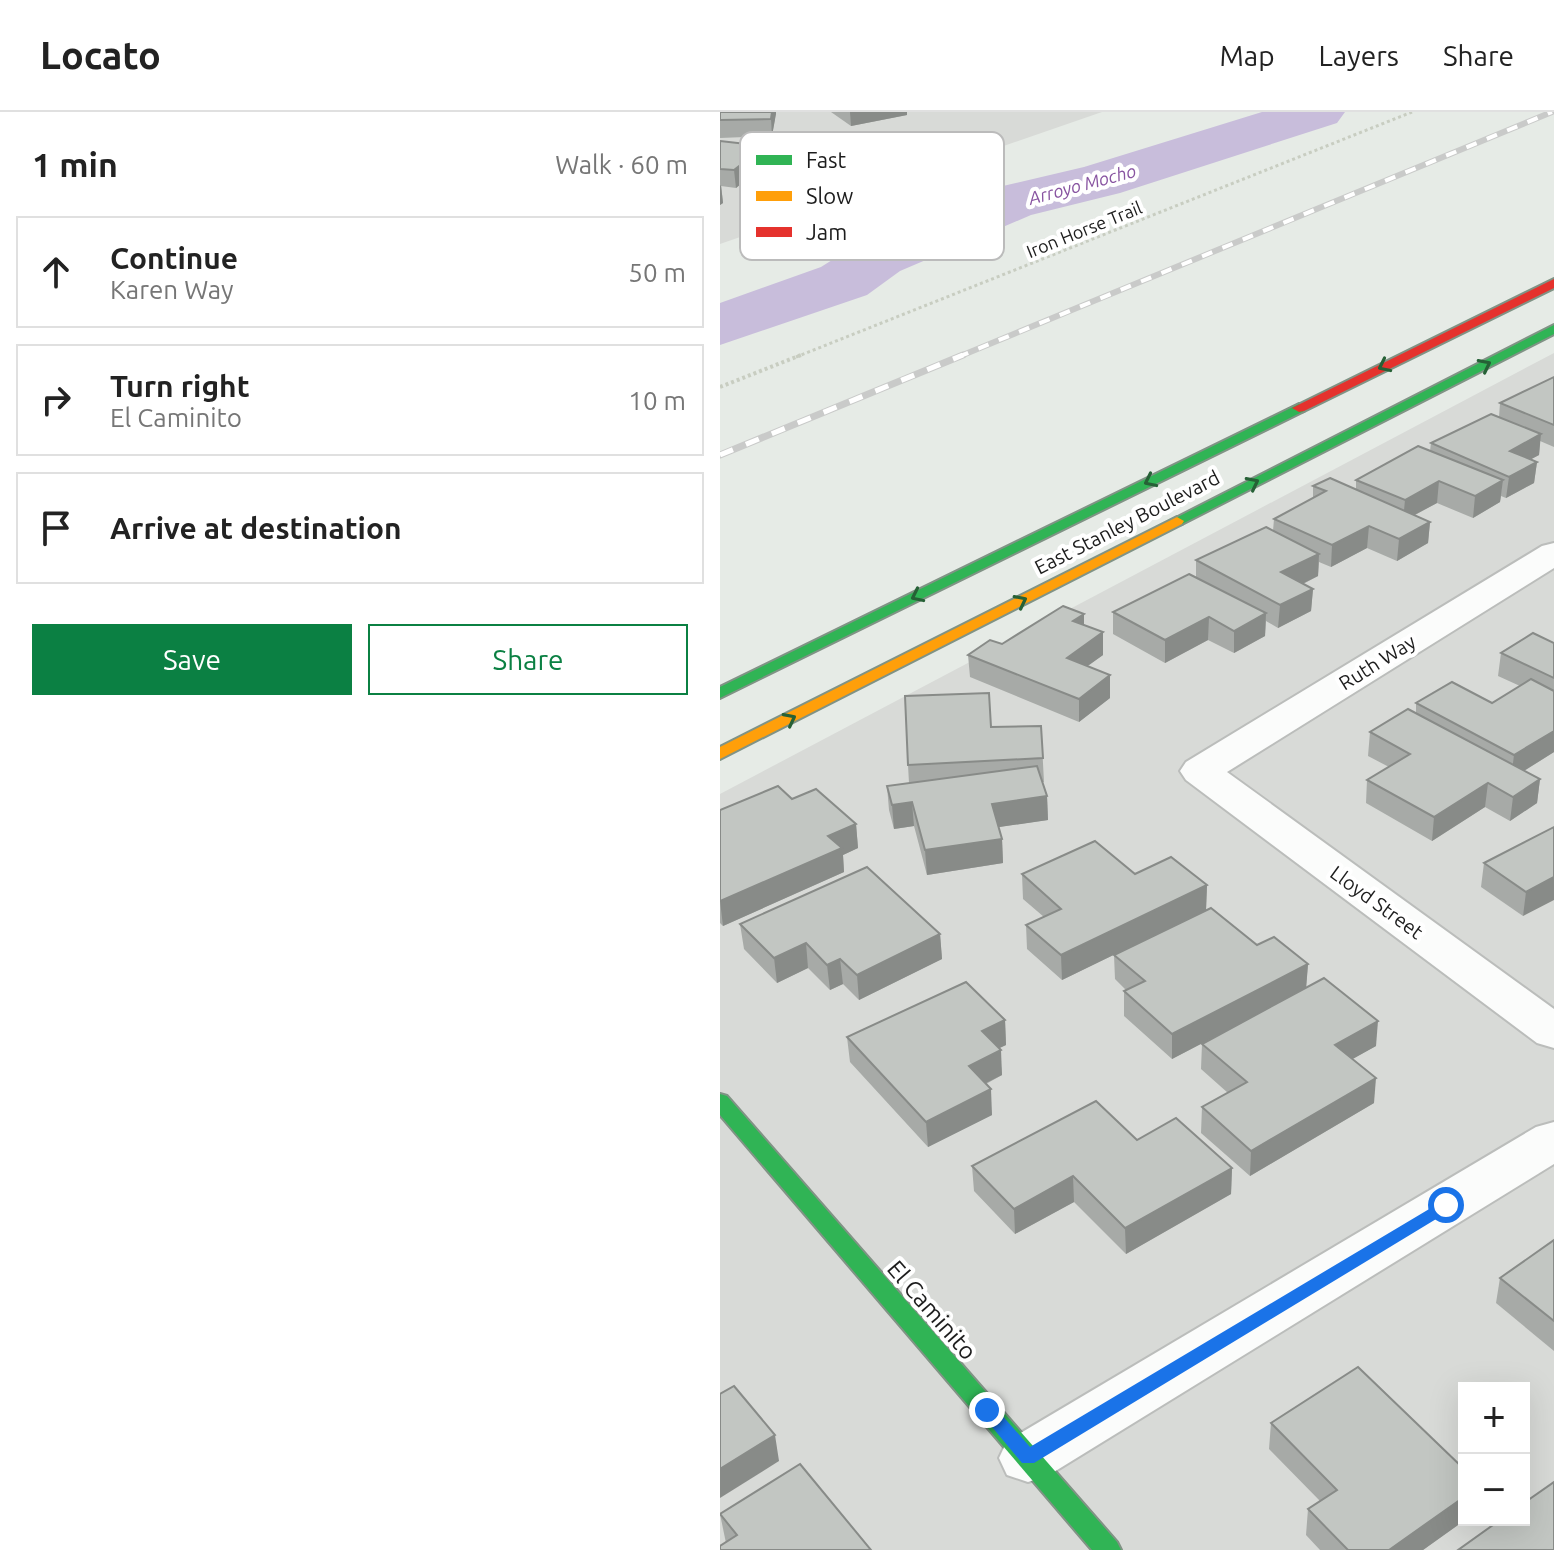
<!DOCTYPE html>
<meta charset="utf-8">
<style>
:root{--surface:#fff;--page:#f2f2f2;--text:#222;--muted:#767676;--line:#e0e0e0;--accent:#0b8043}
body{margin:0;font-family:Ubuntu,sans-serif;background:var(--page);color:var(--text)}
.controls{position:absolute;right:24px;bottom:24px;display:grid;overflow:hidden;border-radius:0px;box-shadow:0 8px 32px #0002}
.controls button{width:72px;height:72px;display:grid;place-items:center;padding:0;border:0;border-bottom:2px solid var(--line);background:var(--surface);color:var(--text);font:40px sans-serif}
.stop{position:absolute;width:24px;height:24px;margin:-18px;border:6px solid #1a73e8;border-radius:50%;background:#fff}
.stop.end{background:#1a73e8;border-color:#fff;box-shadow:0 2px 8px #0008}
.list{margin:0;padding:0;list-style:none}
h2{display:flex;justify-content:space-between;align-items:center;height:104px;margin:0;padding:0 32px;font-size:34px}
h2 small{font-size:26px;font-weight:400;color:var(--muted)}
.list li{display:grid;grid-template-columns:52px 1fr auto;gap:24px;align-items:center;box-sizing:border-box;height:112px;margin:0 16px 16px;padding:0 16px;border:2px solid var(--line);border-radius:0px}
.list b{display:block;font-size:30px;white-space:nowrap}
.list p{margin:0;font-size:26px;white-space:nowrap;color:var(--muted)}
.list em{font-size:26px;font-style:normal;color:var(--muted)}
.actions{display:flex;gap:16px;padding:24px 32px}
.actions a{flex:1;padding:18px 0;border:2px solid var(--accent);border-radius:0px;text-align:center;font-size:28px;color:var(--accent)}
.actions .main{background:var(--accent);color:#fff}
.icon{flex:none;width:44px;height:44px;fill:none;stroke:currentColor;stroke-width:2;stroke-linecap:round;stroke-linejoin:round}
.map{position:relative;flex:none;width:834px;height:1438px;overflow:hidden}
header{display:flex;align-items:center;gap:48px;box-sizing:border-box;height:112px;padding:0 40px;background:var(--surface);border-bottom:2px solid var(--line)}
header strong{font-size:38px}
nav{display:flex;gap:44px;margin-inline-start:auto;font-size:28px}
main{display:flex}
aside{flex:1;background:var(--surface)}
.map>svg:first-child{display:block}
.residential{fill:#d8dad7;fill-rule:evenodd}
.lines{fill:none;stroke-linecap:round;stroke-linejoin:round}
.river{fill:#c8bddb;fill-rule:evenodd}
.street-casing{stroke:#bbbdbb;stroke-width:4}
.fast-casing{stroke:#809385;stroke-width:4}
.slow-casing{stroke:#809385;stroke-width:4}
.jam-casing{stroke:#809385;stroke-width:4}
.path-far1{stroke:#c8cdc1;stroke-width:3;stroke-dasharray:3 3;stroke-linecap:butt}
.path{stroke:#c8cdc1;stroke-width:4;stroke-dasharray:3 3;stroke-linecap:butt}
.street{fill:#fbfcfb;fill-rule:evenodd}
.fast{fill:#30b455;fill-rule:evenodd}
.slow{fill:#ff9f0a;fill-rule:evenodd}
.jam{fill:#e5322d;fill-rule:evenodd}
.rail-far1-casing{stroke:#c9cac9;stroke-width:6}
.rail-casing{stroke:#c9cac9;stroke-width:7}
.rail-far1{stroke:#fff;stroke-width:4;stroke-dasharray:11;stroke-linecap:butt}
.rail{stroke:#fff;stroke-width:5;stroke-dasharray:14;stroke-linecap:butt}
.wall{fill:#a7aaa7}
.shaded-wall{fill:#888b88}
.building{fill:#c2c6c2;stroke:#888b88;stroke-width:2}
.oneway{stroke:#266136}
.route{fill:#1a73e8}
.labels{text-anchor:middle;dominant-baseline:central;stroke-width:8;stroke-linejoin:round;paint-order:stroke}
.far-water-label{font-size:18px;font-style:italic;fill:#8854a1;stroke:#fff}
.far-street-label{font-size:18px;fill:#1d1d1d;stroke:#fff}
.street-label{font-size:20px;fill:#1d1d1d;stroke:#fff}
.near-street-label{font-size:24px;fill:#1d1d1d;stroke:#fff}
.key{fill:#fff;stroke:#bbb;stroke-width:2}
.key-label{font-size:22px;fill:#1d1d1d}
</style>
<header>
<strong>Locato</strong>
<nav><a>Map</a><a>Layers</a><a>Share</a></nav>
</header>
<main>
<aside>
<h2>1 min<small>Walk · 60 m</small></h2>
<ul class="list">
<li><svg class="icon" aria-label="ahead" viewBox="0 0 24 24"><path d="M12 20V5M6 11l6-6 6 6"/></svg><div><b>Continue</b><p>Karen Way</p></div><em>50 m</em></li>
<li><svg class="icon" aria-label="right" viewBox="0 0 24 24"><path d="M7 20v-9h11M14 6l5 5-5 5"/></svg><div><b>Turn right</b><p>El Caminito</p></div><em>10 m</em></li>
<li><svg class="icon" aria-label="arrive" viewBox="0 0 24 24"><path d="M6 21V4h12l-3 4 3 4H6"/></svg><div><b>Arrive at destination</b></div></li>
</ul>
<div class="actions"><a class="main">Save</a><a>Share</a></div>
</aside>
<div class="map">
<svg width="834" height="1438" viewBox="0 0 834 1438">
<rect width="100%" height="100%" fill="#e6ebe6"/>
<g class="residential">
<polygon points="0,0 382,0 0,132"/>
<path d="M834,241V1438H0V682ZM744,1276H804V1408H744Z"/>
</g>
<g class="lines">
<polygon class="river" points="542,0 625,0 617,11 400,81 311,103 180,159 147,183 0,233 0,191 101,155 136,133 270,77 364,55"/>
<g class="street-casing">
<g id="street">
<polygon points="834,431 834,456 507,660 834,897 834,936 817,931 466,668 460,659 466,650 822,434"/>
<polygon points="834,1010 834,1052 329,1363 308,1370 287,1363 279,1346 287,1329 816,1015"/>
</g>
</g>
<g class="fast-casing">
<g id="fast">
<polygon points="834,213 834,222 462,412 457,413 450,409"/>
<polygon points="579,292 586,296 584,299 0,586 0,575"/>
<polygon points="0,982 7,984 397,1430 401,1438 372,1438 0,1003"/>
</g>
</g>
<g class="slow-casing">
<polygon id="slow" points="457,405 464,409 462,412 0,647 0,635"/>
</g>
<g class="jam-casing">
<polygon id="jam" points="834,167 834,176 584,299 579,300 572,296"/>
</g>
<polyline class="path-far1" points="76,245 692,0"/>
<polyline class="path" points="0,275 81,243"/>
<use href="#street" class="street"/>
<use href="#fast" class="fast"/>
<use href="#slow" class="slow"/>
<use href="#jam" class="jam"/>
<g class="rail-far1-casing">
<polyline id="rail-far1" points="238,245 832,0"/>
</g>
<g class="rail-casing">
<polyline id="rail" points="0,343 243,243"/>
</g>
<use href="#rail-far1" class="rail-far1"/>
<use href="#rail" class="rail"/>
</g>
<g class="wall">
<polygon points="0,0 56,0 52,24 0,26"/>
<polygon points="111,0 187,0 187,3 131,14"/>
<polygon points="0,29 46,51 16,76 1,74 3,91 0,93"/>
<polygon points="834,265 834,335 820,329 819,343 811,347 817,350 814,371 786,386 781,384 780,390 753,406 717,391 695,403 710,410 708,431 677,449 647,436 611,455 599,450 598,464 583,472 593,477 591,499 558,516 546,509 545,524 514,541 488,528 445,551 393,522 393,500 476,465 476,448 553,419 554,407 593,386 593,374 636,377 636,368 710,339 711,331 779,305 780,291"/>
<polygon points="364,502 364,513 383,543 367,554 390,586 359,610 250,565 248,543 282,532"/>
<polygon points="834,531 834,640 804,659 820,667 817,691 790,709 765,695 712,729 646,691 647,668 669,655 648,644 650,620 696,601 696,591 772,591 800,574 778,564 781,541"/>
<polygon points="321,614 324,670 322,670 327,684 328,708 278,715 282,727 283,751 207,763 194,714 174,717 169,698 167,674 189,671 188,653 271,615"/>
<polygon points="72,687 136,712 138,736 123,743 124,760 3,814 0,811 0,698"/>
<polygon points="834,715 803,804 761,775 764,751"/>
<polygon points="302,762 415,762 487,773 486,798 342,868 307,837 306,813 324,805 303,787"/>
<polygon points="20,812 220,822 222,847 139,888 123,872 110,878 88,856 57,871 24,837"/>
<polygon points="537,833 588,852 586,876 656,934 632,947 654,991 530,1064 481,1021 482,995 508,981 481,957 482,932 525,909 452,947 404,904 404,879 406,878 395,867 394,843"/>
<polygon points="285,908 286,933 279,936 282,963 266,972 272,1003 208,1035 130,950 127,925"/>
<polygon points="417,1028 512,1056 511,1082 406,1142 354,1090 295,1122 254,1079 252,1054"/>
<polygon points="834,1128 834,1239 776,1191 780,1166"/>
<polygon points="551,1311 744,1408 745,1408 703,1438 600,1438 586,1423 588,1397 600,1389 549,1337"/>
<polygon points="0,1402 151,1438 6,1431"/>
</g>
<g class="shaded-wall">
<polygon points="52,0 56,0 56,2 52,24 51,7"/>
<polygon points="130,0 187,0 187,3 131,14"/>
<polygon points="45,34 46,51 16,76 14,58"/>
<polygon points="1,73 3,91 0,93 0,74"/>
<polygon points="821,322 819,343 787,360 790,339"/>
<polygon points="817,350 814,371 786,386 789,365"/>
<polygon points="783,368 780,390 753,406 755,384"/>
<polygon points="719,369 717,391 683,409 685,388"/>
<polygon points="710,410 708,431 677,449 679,427"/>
<polygon points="649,414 647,436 611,455 612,433"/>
<polygon points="599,442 598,464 560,483 561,460"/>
<polygon points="593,477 591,499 558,516 560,493"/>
<polygon points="546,501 545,524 514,541 514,519"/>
<polygon points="364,502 364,524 353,509"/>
<polygon points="489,505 488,528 445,551 445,528"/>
<polygon points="383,520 383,543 347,569 347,546"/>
<polygon points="390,563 390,586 359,610 359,587"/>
<polygon points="834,619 834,640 791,667 794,643"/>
<polygon points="820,667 817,691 790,709 793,685"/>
<polygon points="768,671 765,695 712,729 714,705"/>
<polygon points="327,684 328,708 273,716 272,692"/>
<polygon points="192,690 194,714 174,717 172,693"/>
<polygon points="136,712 138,736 123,743 124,760 3,814 0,789 108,724"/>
<polygon points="282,727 283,751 207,763 205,738"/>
<polygon points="834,765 834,788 803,804 806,780"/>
<polygon points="487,773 486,798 342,868 341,843"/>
<polygon points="220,822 222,847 139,888 137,863"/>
<polygon points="86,831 88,856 57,871 54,846"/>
<polygon points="120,847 123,872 110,878 107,853"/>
<polygon points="588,852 586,877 452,947 452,922"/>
<polygon points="285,908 286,933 263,944 262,919"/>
<polygon points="658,909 656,934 613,958 615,933"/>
<polygon points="281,938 282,963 250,979 249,954"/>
<polygon points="656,966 654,991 530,1064 531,1039"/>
<polygon points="271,977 272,1003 208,1035 206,1010"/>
<polygon points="512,1056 511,1082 406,1142 405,1116"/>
<polygon points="353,1064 354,1090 295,1122 294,1097"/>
<polygon points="55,1323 59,1349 0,1386 0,1357"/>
<polygon points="744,1385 745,1408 703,1438 669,1438"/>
</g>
<g class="building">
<polygon points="0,0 52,0 51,7 0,8"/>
<polygon points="0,29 45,34 14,58 0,57"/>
<polygon points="834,265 834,313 780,291"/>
<polygon points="771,302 821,322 790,339 817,350 789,365 711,331"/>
<polygon points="698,334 783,368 755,384 719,369 685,388 636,368"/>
<polygon points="610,366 710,410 679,427 649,414 612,433 554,407 606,379 593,374"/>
<polygon points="546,415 599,442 561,460 593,477 560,493 476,448"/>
<polygon points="469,462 546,501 514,519 489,505 445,528 393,500"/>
<polygon points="343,494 364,502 353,509 383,520 347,546 390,563 359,587 248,543 270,528 282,532"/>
<polygon points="813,521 834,531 834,566 781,541"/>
<polygon points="811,567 834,579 834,619 794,643 696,591 732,570 772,591"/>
<polygon points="269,581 271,615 321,614 323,646 188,653 185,584"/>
<polygon points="688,597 820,667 793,685 768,671 714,705 647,668 690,642 650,620"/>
<polygon points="317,654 327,684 272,692 282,727 205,738 192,690 172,693 167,674"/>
<polygon points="58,674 72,687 96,677 136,712 108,724 122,736 0,789 0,698"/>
<polygon points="834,715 834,765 806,780 764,751"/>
<polygon points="375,729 415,762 451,745 487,773 341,843 306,813 341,797 302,762"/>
<polygon points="147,755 220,822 137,863 120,847 107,853 86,831 54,846 20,812"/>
<polygon points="491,796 537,833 554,825 588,852 452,922 404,879 425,869 394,843"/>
<polygon points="604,866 658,909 615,933 656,966 531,1039 482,995 527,970 482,932"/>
<polygon points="246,870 285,908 262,919 281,938 249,954 271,977 206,1010 127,925"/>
<polygon points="376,989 417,1028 456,1006 512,1056 405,1116 353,1064 294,1097 252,1054"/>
<polygon points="834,1128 834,1209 780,1166"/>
<polygon points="638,1255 744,1357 744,1385 669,1438 628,1438 588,1397 617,1378 551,1311"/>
<polygon points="14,1274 55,1323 0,1357 0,1282"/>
<polygon points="80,1352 151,1438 0,1438 0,1434 17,1423 0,1402"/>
<polygon points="834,1370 834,1438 738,1438 780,1408 804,1408 804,1391"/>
</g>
<defs><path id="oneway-chevron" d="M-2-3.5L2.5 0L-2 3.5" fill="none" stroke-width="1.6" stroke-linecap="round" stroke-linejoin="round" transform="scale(2)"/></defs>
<g class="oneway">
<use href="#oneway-chevron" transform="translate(765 253) rotate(-27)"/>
<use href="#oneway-chevron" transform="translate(664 254) rotate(154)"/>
<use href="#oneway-chevron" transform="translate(430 369) rotate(154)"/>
<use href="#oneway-chevron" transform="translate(533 371) rotate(-27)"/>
<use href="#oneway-chevron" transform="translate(197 484) rotate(154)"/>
<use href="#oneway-chevron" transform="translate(301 489) rotate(-27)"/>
<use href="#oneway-chevron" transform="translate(70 607) rotate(-27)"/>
</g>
<polygon class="route" points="726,1087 734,1093 731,1098 314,1351 302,1351 258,1298 261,1293 273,1293 310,1335"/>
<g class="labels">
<g class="far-water-label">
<text transform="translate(362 72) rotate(-15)">Arroyo Mocho</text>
</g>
<g class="far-street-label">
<text transform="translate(364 117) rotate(-22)">Iron Horse Trail</text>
</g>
<g class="street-label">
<text transform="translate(407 410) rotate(-27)">East Stanley Boulevard</text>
<text transform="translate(657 550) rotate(-32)">Ruth Way</text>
<text transform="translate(657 790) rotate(36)">Lloyd Street</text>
</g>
<g class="near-street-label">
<text transform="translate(212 1198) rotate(49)">El Caminito</text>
</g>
</g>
<rect x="20" y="20" width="264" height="128" rx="12" class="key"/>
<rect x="36" y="43" width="36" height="10" fill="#30b455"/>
<rect x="36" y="79" width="36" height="10" fill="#ff9f0a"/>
<rect x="36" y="115" width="36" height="10" fill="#e5322d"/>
<g class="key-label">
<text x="86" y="56">Fast</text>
<text x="86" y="92">Slow</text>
<text x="86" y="128">Jam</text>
</g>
</svg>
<div class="controls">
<button>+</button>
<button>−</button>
</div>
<div class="stop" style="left:726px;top:1093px"></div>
<div class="stop end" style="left:267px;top:1298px"></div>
</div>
</main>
